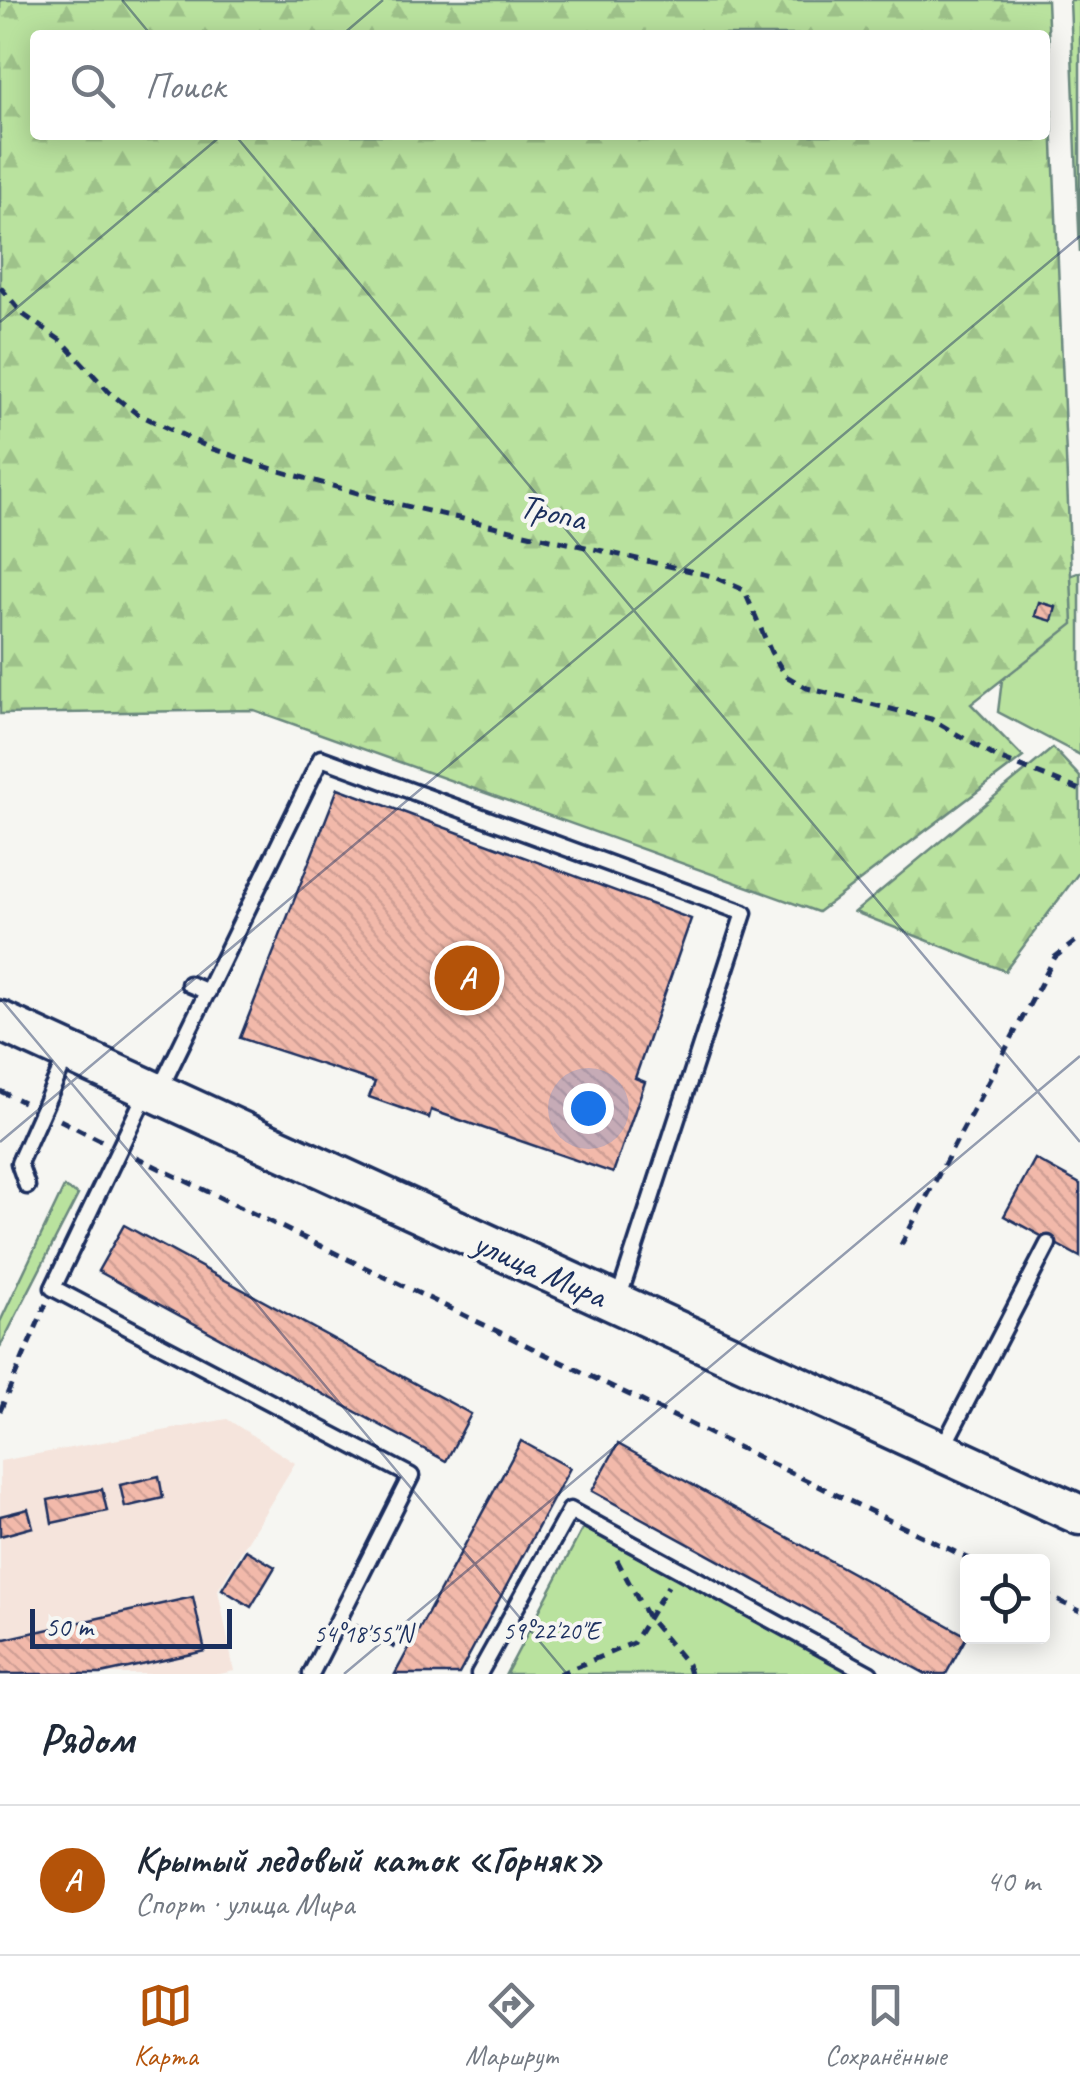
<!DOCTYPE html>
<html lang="ru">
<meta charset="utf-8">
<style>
:root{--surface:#fff;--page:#f6f6f7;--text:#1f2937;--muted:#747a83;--line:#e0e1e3;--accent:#b45309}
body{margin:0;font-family:Caveat,sans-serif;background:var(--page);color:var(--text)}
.controls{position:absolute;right:30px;bottom:30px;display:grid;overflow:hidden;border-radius:10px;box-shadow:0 5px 25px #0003}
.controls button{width:90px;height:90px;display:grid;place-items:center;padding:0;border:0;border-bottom:2px solid var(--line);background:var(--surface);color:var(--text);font:50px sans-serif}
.scale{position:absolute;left:30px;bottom:25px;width:202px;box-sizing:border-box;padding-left:10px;border:5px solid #1b2f5e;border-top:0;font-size:28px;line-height:35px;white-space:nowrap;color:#1b2f5e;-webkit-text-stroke:8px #f6f6f2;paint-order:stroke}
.you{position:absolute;left:588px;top:1108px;width:35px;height:35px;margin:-25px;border:8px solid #fff;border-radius:50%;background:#1a73e8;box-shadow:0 0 0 15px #1a73e833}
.badge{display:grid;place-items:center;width:65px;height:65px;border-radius:50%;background:var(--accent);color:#fff;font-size:32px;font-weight:700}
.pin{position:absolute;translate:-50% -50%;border:5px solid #fff;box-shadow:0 2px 10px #0006}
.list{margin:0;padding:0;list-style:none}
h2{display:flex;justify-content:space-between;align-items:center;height:130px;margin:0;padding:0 40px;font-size:42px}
h2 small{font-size:32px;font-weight:400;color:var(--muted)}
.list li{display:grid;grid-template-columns:65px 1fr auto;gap:30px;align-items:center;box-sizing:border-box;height:150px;padding:0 40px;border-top:2px solid var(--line)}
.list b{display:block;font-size:38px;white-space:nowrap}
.list p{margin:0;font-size:32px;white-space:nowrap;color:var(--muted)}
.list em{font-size:32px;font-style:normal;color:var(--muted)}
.icon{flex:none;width:55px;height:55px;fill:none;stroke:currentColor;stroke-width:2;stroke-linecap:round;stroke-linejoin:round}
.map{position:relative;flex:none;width:1080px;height:1674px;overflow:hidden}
.search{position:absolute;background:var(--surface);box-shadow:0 5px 25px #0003;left:30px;right:30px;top:30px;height:110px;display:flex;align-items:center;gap:25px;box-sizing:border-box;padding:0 35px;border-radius:10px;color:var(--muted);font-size:38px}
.sheet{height:280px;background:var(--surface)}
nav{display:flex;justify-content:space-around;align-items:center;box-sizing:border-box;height:140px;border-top:2px solid var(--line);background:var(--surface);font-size:28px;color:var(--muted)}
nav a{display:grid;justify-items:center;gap:5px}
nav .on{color:var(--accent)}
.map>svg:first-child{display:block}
.built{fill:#f5e4dc}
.grass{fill:#b9e29e;stroke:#6a887e;stroke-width:2.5}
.forest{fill:url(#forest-firs);stroke:#6a887e;stroke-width:2.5;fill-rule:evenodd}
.building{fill:url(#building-back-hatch);stroke:#1b2f5e;stroke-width:2.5}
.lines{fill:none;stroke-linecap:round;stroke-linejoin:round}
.service-casing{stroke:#1b2f5e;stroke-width:21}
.secondary-casing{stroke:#1b2f5e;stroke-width:45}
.path{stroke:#1b2f5e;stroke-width:5;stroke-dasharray:10 8;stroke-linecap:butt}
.service{stroke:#f6f6f2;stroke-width:14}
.secondary{stroke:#f6f6f2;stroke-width:38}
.ticks{fill:none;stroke:#1b2f5e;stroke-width:2.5;stroke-opacity:0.45}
.labels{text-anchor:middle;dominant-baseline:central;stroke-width:8;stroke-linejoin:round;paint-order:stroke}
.street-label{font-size:35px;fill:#1b2f5e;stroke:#f6f6f2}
.ticks-label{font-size:25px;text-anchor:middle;fill:#1b2f5e;stroke:#f6f6f2;stroke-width:8;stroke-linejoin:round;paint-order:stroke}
</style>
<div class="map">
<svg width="1080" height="1674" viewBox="0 0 1080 1674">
<defs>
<pattern id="forest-firs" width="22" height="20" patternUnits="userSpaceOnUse" patternTransform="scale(2.5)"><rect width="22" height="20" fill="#b9e29e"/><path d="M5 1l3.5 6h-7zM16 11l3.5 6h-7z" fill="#9ec28a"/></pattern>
<pattern id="building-back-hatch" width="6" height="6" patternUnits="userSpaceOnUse" patternTransform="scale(2.5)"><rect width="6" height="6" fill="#f2b9aa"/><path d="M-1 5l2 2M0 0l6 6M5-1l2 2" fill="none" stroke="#cf9f95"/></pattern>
</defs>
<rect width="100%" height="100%" fill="#f6f6f2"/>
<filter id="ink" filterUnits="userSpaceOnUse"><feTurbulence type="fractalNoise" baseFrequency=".01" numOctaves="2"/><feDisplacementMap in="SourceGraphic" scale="20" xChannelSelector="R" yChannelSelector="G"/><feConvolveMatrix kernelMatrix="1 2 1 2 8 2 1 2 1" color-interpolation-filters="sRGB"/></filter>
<g filter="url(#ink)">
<polygon class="built" points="227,1419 295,1463 218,1590 234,1671 220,1674 0,1674 0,1461"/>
<g class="grass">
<polygon points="1070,0 1080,0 1080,253"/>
<polygon points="1080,572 1080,755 998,712 1012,599"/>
<polygon points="64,1187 78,1195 0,1347 0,1322"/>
<polygon points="583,1528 856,1674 506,1674"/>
</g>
<g class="forest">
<path d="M0,0H1047L1073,624L971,704L1023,757L818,912L254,710L0,714ZM35,35H1045V135H35Z"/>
<polygon points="1053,748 1080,777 1080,871 1005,971 855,912"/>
</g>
<g class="building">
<polygon points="1039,602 1056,607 1052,621 1035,616"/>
<polygon points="338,788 691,919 635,1078 645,1082 613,1173 431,1110 429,1118 369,1097 375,1082 240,1038"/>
<polygon points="1035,1159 1080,1184 1080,1257 1004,1216"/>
<polygon points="124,1225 471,1414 446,1461 98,1271"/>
<polygon points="521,1441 570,1468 459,1674 395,1674"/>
<polygon points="618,1444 967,1636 946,1674 926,1674 592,1491"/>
<polygon points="159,1476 163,1498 125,1507 120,1485"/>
<polygon points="102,1489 107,1511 52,1523 48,1500"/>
<polygon points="28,1509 33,1527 0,1536 0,1516"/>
<polygon points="246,1550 275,1567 251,1607 222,1589"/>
<polygon points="193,1597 205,1651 101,1674 0,1674 0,1640"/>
</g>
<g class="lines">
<g class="service-casing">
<g id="service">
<polyline points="189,984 208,992"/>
<polyline points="147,1091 53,1288 411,1476 311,1674"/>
<polyline points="158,1093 321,758 744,913 617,1303"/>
<polyline points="27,1186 19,1163 68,1053"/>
<polyline points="941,1451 1048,1244"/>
<polyline points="479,1674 570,1510 870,1674"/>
</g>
</g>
<g class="secondary-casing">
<polyline id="secondary" points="0,1021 1080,1515"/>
</g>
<g class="path">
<polyline points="0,287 24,315 63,342 110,393 136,413 210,448 276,470 393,503 712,576 744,590 771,652 786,676 807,688 931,719 996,757 1080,790"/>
<polyline points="0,1091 23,1102"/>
<polyline points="60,1120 104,1142"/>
<polyline points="136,1157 976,1562"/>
<polyline points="901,1245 1055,957 1080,938"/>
<polyline points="0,1411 46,1304"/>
<polyline points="617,1560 648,1618 687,1664 690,1674"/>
<polyline points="1042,1593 1080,1611"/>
<polyline points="355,1626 397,1648"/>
<polyline points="559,1674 633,1643 668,1586"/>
</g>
<use href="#service" class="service"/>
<use href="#secondary" class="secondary"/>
</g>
</g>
<path class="ticks" d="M122,0L151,35M342,35L383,0M235,135L1080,1142M0,322L222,135M0,998L567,1674M0,1142L1080,236M344,1674L1080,1056"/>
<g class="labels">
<g class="street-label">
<text transform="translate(553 512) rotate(13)">Тропа</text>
<text transform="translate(540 1269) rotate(24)">улица Мира</text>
</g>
</g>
<g class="ticks-label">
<text x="551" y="1639">59°22'20"E</text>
<text x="363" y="1642">54°18'55"N</text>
</g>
</svg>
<div class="controls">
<button><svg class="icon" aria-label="locate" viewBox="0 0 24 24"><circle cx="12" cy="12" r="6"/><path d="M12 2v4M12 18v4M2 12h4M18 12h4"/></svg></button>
</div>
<div class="scale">50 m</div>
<div class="you"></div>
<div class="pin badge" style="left:467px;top:978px">A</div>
<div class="search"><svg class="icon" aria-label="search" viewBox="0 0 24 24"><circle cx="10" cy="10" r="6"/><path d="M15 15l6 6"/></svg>Поиск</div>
</div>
<section class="sheet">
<h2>Рядом<small></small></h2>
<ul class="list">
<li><span class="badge">A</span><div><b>Крытый ледовый каток «Горняк»</b><p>Спорт · улица Мира</p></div><em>40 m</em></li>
</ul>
</section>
<nav>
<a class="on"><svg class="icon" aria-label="map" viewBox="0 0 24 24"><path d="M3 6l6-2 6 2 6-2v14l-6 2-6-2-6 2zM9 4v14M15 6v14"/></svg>Карта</a>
<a><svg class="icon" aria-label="directions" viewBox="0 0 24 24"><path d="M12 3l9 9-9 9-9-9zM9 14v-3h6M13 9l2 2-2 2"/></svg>Маршрут</a>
<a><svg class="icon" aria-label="saved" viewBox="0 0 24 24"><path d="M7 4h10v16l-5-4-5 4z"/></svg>Сохранённые</a>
</nav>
